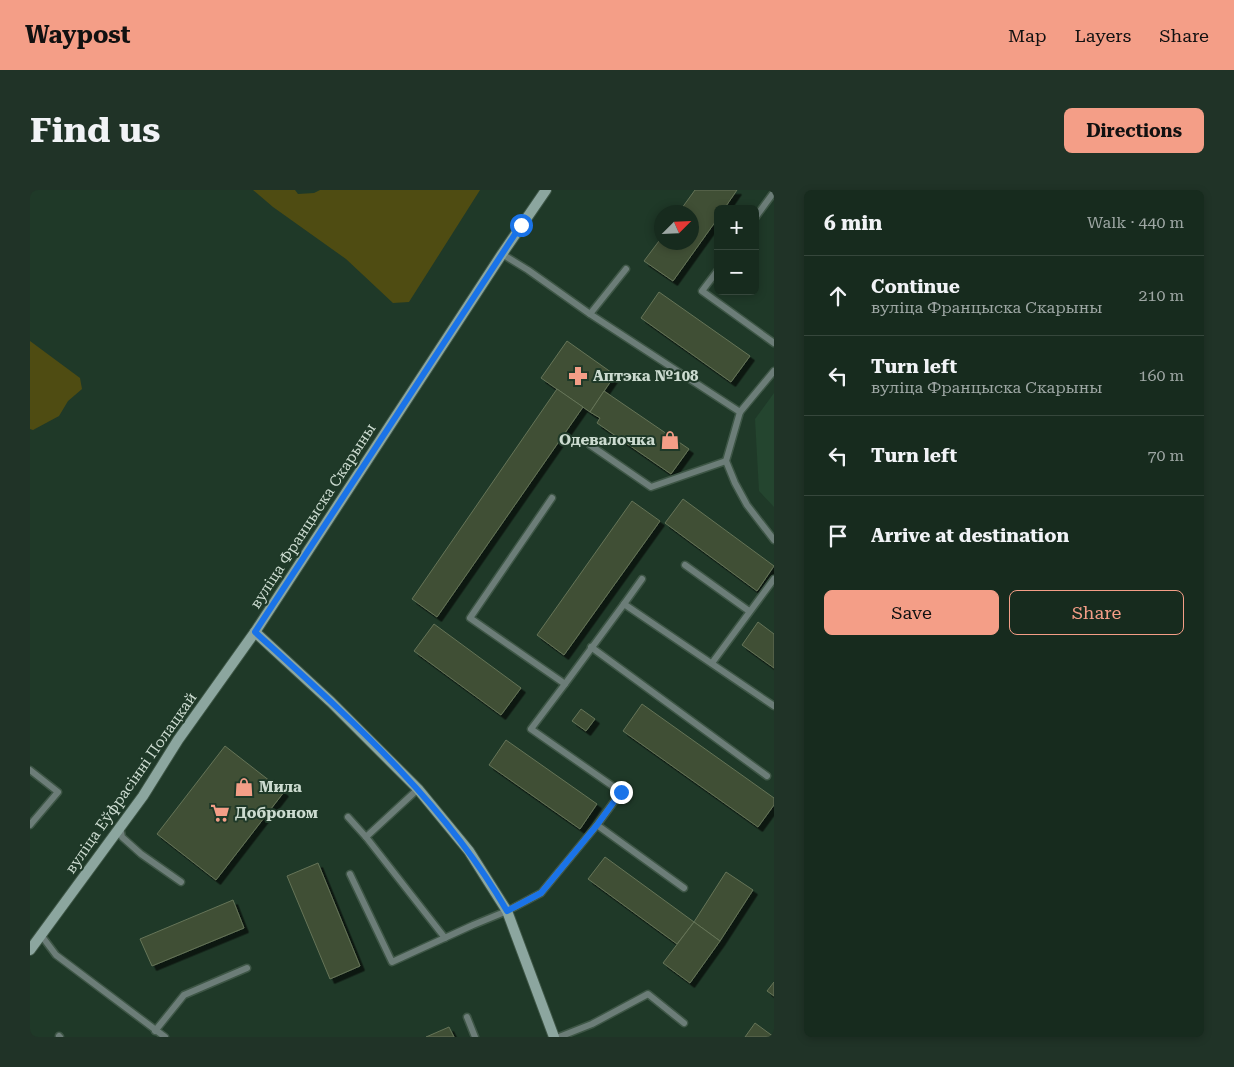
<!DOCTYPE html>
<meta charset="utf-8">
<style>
:root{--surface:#172b1e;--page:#203327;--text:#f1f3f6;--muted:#9ea7a4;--line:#36473c;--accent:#f49e87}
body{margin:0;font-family:"Roboto Serif",serif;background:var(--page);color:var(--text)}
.controls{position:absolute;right:15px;top:15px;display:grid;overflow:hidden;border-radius:8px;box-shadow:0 2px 8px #0003}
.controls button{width:45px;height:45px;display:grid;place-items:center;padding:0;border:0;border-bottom:1px solid var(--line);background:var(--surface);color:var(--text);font:25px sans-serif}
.compass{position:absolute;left:624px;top:15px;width:45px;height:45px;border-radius:50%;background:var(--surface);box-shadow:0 2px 8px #0003;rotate:66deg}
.stop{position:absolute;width:15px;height:15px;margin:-11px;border:4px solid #1a73e8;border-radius:50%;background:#fff}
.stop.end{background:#1a73e8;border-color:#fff;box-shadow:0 1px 5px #0008}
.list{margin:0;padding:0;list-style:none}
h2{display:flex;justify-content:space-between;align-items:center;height:65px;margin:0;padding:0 20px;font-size:21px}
h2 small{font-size:16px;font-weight:400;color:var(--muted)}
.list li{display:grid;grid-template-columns:32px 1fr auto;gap:15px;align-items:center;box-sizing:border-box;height:80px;padding:0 20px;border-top:1px solid var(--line)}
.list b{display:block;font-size:19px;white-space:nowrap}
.list p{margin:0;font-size:16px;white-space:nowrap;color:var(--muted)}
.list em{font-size:16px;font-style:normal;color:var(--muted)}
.actions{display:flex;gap:10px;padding:15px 20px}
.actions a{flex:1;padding:11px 0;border:1px solid var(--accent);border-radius:8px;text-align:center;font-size:18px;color:var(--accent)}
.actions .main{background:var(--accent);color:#111}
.icon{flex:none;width:28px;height:28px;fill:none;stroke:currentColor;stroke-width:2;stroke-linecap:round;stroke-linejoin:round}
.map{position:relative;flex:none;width:744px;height:847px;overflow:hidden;border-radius:8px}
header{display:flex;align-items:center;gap:30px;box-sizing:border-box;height:70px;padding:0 25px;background:var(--accent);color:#111}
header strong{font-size:24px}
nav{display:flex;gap:28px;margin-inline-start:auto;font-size:18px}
.intro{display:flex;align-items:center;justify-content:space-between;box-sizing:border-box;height:120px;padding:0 30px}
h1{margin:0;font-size:35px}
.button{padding:12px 22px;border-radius:8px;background:var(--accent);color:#111;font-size:18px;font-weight:700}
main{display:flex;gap:30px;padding:0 30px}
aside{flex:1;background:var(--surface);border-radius:8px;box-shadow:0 2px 8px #0003}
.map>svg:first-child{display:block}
.built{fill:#24452f}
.green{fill:#4f4c12}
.building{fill:#414f34;stroke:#657458;filter:url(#shadow)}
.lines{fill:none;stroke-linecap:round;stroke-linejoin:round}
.lane-casing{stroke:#3e5646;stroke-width:9}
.secondary-casing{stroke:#3e5646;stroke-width:12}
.lane{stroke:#6c7d78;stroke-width:6}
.secondary{stroke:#8ca69f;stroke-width:10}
.route{stroke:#1a73e8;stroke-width:6}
.labels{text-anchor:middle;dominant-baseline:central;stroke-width:4;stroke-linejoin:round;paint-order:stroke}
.poi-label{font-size:15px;font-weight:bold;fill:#ccdbd0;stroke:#1f3928;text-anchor:start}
.street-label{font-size:15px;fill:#ccdbd0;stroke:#1f3928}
</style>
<header>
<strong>Waypost</strong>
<nav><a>Map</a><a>Layers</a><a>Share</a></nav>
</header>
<div class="intro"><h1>Find us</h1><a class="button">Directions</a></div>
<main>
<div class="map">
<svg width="744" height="847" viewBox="0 0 744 847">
<defs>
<filter id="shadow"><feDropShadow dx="4.5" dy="4.5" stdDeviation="0" flood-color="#0009"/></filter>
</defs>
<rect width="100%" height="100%" fill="#1f3928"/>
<polygon class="built" points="744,203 744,317 729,301 725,229"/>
<g class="green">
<polygon points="223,0 265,0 268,4 284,3 290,0 450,0 379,112 363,113 316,69 243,17"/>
<polygon points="0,151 50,188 52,199 38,211 29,226 3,240 0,239"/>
</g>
<g class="building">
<polygon points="665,0 707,0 694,19 688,19 688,28 643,91 614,71 632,47 632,52 662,52 662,22 649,22"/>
<polygon points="629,102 720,166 701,192 611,128"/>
<polygon points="537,151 585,185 560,222 511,188"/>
<polygon points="527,199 553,217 407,427 382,409"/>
<polygon points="574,201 659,259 641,284 567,233 570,228 560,222"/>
<polygon points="653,309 744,376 727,401 635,333"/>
<polygon points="602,311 630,331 534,465 507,445"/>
<polygon points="728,432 744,444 744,478 712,455"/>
<polygon points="404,434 491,498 471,525 384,461"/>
<polygon points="612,514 744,608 744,615 728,637 593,541"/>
<polygon points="551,519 565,529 556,541 542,531"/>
<polygon points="476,550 567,614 550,639 459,575"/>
<polygon points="195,556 254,602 186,690 127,644"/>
<polygon points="575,667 664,732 647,754 558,689"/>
<polygon points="288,673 330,776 300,789 257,686"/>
<polygon points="696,682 723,700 690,751 664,732"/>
<polygon points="203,710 214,738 122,776 110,749"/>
<polygon points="664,732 690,751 660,793 633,773"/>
<polygon points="744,792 744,806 737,801"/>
<polygon points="725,833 744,847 715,847"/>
<polygon points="419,837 424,847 396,847"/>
</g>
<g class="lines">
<g class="lane-casing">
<g id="lane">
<polyline points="725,28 744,2"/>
<polyline points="472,64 498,80 560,124 710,222"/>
<polyline points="688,80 672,101 744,153"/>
<polyline points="560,124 596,79"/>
<polyline points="744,181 710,222 696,271 705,293 717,315 744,350"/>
<polyline points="560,255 621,297 696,271"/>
<polyline points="655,375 719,421"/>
<polyline points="594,414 612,389"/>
<polyline points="561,457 737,586"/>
<polyline points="682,473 744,389"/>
<polyline points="535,494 594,414 744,516"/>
<polyline points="0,580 28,602 0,635"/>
<polyline points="318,627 336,647 415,748"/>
<polyline points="567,635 654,698"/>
<polyline points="90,637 92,647 111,664 151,692"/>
<polyline points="336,647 388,599"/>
<polyline points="320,684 362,772 443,735 477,721 511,703 567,635 591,602 501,539 535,494 440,428 522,308"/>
<polyline points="11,745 26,765 135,847"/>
<polyline points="437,827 445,847"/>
<polyline points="125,841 154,805 217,778"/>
<polyline points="29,846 30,847"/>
<polyline points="529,847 562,834 618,804 654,833"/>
</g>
</g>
<g class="secondary-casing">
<g id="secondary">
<polyline points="225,442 301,512 388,599 439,661 477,721 524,847"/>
<polyline points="0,760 113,606 148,550 225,442 472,64 516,0"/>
</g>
</g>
<use href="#lane" class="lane"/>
<use href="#secondary" class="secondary"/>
</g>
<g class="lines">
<path class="route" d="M491,35L225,442C317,526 414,611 477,721L511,703L567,635L591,602"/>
</g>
<defs>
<g id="pharmacy-bare" transform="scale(1.5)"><path d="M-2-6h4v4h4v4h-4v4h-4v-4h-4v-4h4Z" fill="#f49e87" stroke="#1f3928" stroke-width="2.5" paint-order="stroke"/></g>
<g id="shop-bare" transform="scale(1.5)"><path d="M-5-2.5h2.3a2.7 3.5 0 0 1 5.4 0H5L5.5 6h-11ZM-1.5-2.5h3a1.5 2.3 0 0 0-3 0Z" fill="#f49e87" stroke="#1f3928" stroke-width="2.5" paint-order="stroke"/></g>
<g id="supermarket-bare" transform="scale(1.5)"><path d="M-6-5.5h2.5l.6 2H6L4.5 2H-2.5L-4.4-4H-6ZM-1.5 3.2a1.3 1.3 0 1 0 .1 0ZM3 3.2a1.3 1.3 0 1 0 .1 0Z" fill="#f49e87" stroke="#1f3928" stroke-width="2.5" paint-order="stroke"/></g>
</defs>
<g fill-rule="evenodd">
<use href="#pharmacy-bare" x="548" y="186"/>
<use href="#shop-bare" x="640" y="250"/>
<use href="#shop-bare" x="214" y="597"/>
<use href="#supermarket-bare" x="190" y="623"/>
</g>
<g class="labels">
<g class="poi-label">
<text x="563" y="186">Аптэка №108</text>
<text x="625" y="250" text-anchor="end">Одевалочка</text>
<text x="229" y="597">Мила</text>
<text x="205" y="623">Доброном</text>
</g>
<g class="street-label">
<text transform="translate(283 326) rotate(-57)">вуліца Францыска Скарыны</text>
<text transform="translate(101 593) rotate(-55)">вуліца Еўфрасінні Полацкай</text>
</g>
</g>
</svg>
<div class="controls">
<button>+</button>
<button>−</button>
</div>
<svg class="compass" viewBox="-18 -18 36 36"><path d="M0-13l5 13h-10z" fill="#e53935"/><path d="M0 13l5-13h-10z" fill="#9ea7a4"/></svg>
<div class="stop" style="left:491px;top:35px"></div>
<div class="stop end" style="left:591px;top:602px"></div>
</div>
<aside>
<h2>6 min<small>Walk · 440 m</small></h2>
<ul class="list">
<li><svg class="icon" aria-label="ahead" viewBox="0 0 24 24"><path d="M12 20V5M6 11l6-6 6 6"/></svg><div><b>Continue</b><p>вуліца Францыска Скарыны</p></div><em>210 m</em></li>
<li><svg class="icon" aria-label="left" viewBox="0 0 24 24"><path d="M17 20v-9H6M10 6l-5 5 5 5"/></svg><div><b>Turn left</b><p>вуліца Францыска Скарыны</p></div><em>160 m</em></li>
<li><svg class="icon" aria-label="left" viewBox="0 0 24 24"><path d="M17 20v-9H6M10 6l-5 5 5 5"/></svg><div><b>Turn left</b></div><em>70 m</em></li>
<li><svg class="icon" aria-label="arrive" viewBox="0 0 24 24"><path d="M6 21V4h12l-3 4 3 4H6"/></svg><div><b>Arrive at destination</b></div></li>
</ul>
<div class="actions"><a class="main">Save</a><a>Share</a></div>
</aside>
</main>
